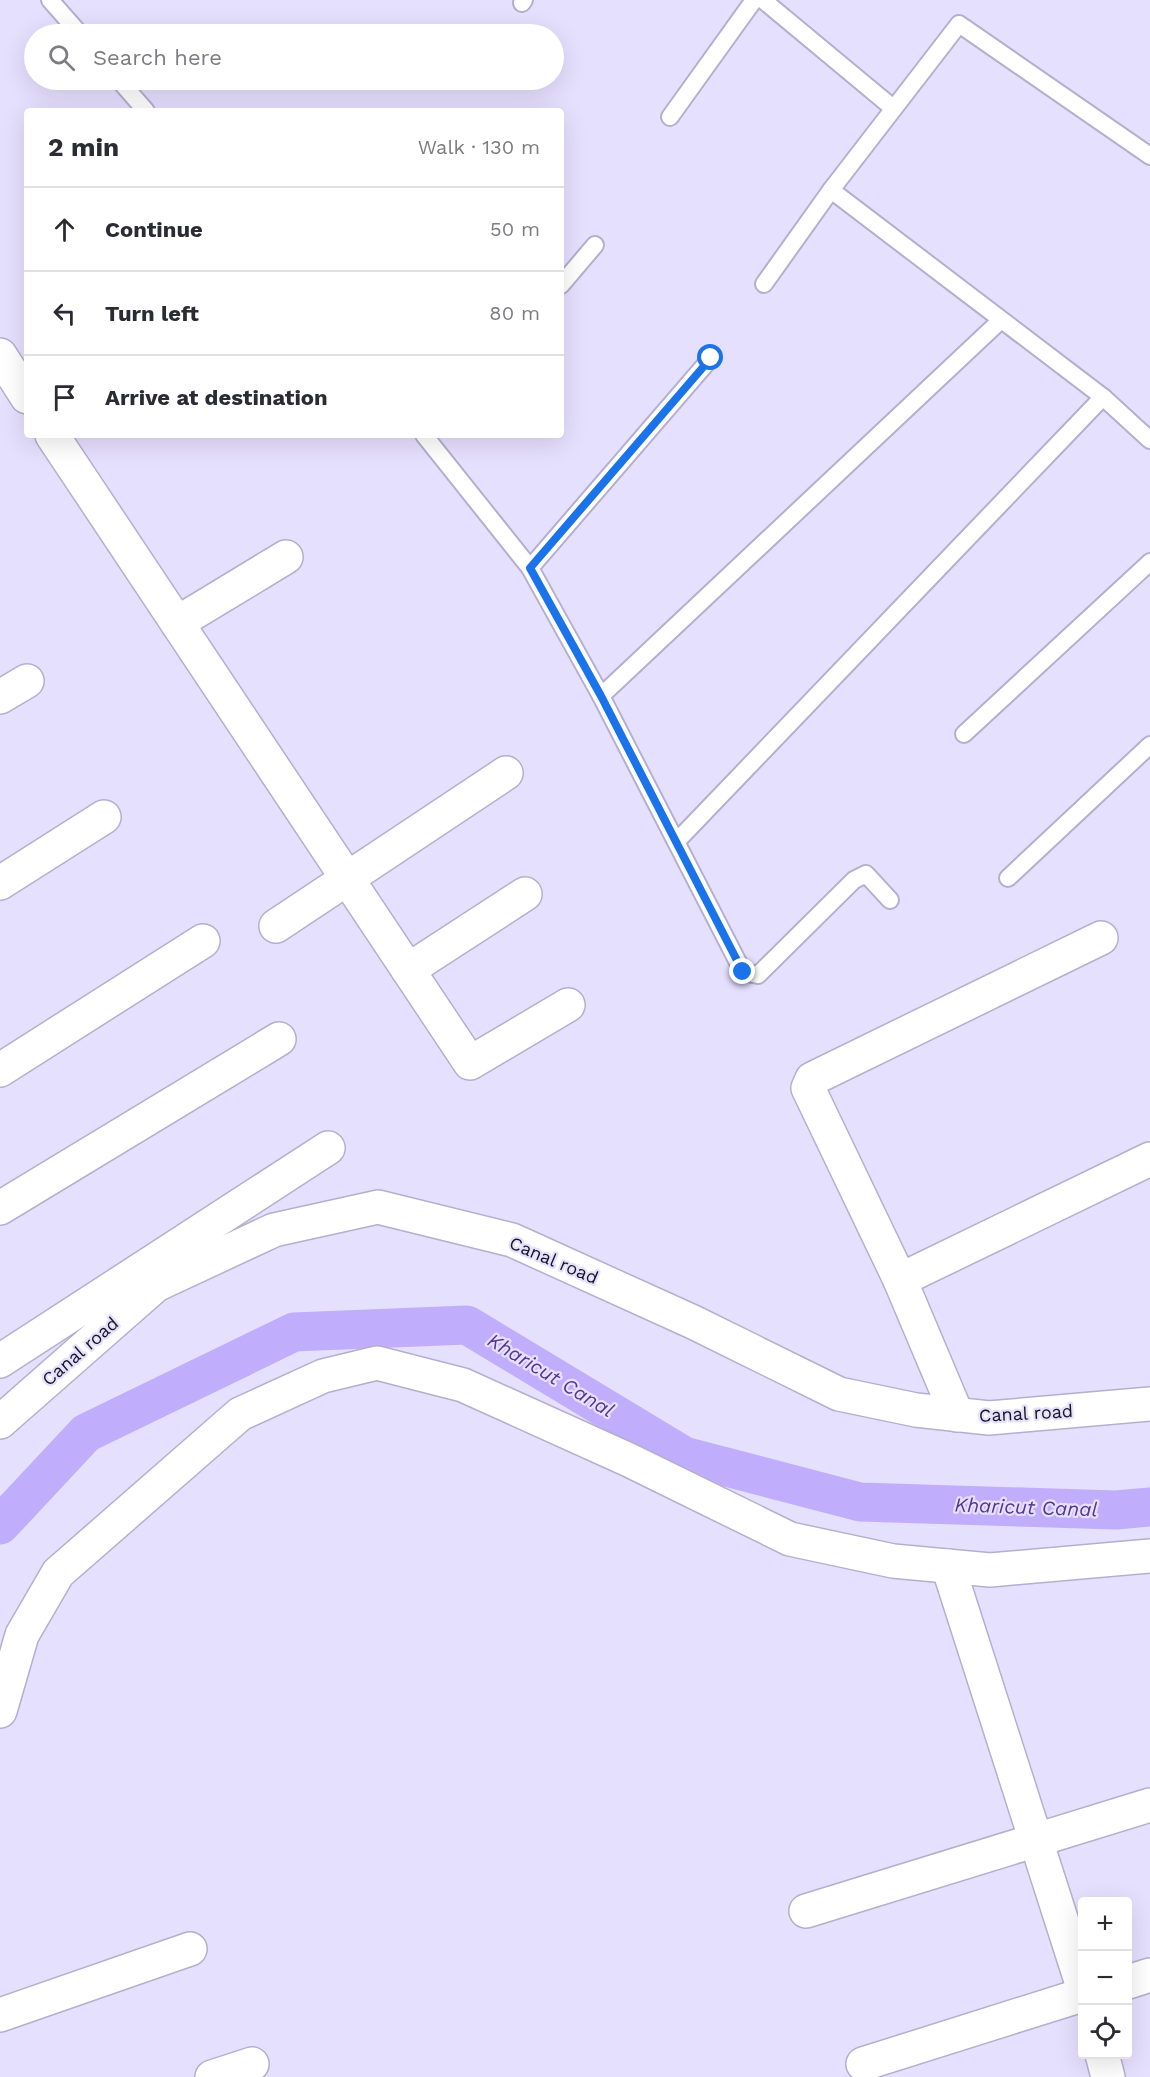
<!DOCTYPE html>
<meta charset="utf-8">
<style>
:root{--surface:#fff;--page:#f2f2f3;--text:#2b2b33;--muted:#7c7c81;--line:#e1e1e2}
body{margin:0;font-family:"Work Sans",sans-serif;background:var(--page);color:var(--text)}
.controls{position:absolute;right:18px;bottom:18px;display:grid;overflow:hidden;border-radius:6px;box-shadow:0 6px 24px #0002}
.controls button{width:54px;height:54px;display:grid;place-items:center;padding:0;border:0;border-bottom:2px solid var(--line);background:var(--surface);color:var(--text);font:30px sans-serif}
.stop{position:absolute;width:18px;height:18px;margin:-14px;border:4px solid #1a73e8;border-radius:50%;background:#fff}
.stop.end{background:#1a73e8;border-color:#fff;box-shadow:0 2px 6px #0008}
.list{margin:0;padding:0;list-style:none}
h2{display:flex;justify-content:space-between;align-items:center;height:78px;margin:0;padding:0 24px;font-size:26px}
h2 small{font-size:20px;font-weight:400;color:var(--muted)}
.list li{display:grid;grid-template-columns:39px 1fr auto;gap:18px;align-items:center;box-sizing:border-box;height:84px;padding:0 24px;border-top:2px solid var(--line)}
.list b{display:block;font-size:22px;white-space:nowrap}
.list em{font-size:20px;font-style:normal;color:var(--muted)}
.icon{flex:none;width:33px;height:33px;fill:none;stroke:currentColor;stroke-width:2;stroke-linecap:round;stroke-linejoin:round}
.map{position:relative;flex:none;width:1150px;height:2077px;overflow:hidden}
.search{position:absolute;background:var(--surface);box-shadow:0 6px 24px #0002;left:24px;top:24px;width:540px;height:66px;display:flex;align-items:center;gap:15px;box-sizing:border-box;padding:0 21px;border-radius:33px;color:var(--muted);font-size:22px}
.panel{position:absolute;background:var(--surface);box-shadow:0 6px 24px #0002;left:24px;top:108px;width:540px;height:330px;border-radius:6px}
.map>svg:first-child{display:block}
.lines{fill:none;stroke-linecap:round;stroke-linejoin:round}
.canal{stroke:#c0adfc;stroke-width:39}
.lane-casing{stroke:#b5afcd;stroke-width:20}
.street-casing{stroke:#b5afcd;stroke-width:36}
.secondary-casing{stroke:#b5afcd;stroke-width:36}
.lane{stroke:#fff;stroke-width:16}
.street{stroke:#fff;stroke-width:33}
.secondary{stroke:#fff;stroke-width:33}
.route{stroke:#1a73e8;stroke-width:8}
.labels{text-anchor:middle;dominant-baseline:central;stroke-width:4.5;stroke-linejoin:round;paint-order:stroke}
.street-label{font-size:18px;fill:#171520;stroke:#e6e0ff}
.water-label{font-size:20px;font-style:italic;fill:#553791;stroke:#e6e0ff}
</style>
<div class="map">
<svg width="1150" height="2077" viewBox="0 0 1150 2077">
<rect width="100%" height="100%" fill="#e6e0ff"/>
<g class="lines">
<polyline class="canal" points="0,1525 86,1433 294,1332 467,1325 684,1456 860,1502 1116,1510 1150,1507"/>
<g class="lane-casing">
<g id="lane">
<polyline points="50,0 80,34"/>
<polyline points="763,0 893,108"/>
<polyline points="522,3 524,0"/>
<polyline points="119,80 146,111"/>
<polyline points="670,117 754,0"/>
<polyline points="831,190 1103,397 1150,440"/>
<polyline points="764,284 831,190 959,24 1150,156"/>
<polyline points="561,285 595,245"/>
<polyline points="424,435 530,568 601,696 743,972 758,975 854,880 866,874 890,900"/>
<polyline points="530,568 711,358"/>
<polyline points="601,696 1001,320"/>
<polyline points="964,734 1150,562"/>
<polyline points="677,841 1103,397"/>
<polyline points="1008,878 1150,745"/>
</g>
</g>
<g class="street-casing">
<g id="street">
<polyline points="0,355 27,397"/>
<polyline points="52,435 470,1063 568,1005"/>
<polyline points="177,623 286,557"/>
<polyline points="0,697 27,681"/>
<polyline points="0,883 104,817"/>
<polyline points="276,926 506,773"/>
<polyline points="1101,938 812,1079 808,1088 900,1280 1150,1159"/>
<polyline points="408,970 525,894"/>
<polyline points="0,1070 203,941"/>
<polyline points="0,1208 279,1039"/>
<polyline points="900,1280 957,1415"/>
<polyline points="0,1361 328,1148"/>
<polyline points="948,1566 1082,1984"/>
<polyline points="0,1711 22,1635 58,1573 240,1414 323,1376 377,1363 463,1385 629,1460 790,1539 893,1561 990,1570 1150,1556"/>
<polyline points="806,1911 1150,1805"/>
<polyline points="1128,1982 1150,1975"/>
<polyline points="0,2015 190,1949"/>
<polyline points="1102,2054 1108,2077"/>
<polyline points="863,2064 1082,1995"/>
<polyline points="212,2077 252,2064"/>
</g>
</g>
<g class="secondary-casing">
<polyline id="secondary" points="0,1422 156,1285 274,1230 378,1207 512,1240 693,1322 839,1394 916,1410 989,1418 1150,1404"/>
</g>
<use href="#lane" class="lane"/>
<use href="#street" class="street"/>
<use href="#secondary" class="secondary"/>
</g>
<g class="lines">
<polyline class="route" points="711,358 530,568 601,696 743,972"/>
</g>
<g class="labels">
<g class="street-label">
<text transform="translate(554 1260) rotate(23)">Canal road</text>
<text transform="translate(80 1351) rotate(-41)">Canal road</text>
<text transform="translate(1026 1413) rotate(-3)">Canal road</text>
</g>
<g class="water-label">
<text transform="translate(551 1375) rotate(31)">Kharicut Canal</text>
<text transform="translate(1026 1507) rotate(2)">Kharicut Canal</text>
</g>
</g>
</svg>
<div class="controls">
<button>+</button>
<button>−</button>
<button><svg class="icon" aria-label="locate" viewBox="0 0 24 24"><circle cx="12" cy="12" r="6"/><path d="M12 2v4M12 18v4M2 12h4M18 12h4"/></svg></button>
</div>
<div class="stop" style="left:711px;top:358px"></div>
<div class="stop end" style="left:743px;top:972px"></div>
<div class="search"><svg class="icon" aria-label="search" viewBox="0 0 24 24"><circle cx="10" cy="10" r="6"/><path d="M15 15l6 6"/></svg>Search here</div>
<section class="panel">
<h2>2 min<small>Walk · 130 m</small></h2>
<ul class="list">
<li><svg class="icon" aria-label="ahead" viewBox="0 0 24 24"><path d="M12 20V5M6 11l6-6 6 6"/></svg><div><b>Continue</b></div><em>50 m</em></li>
<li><svg class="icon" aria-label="left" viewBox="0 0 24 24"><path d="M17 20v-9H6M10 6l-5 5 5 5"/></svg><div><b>Turn left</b></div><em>80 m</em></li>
<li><svg class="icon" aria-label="arrive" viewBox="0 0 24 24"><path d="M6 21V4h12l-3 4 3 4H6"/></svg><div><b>Arrive at destination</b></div></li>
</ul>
</section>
</div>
